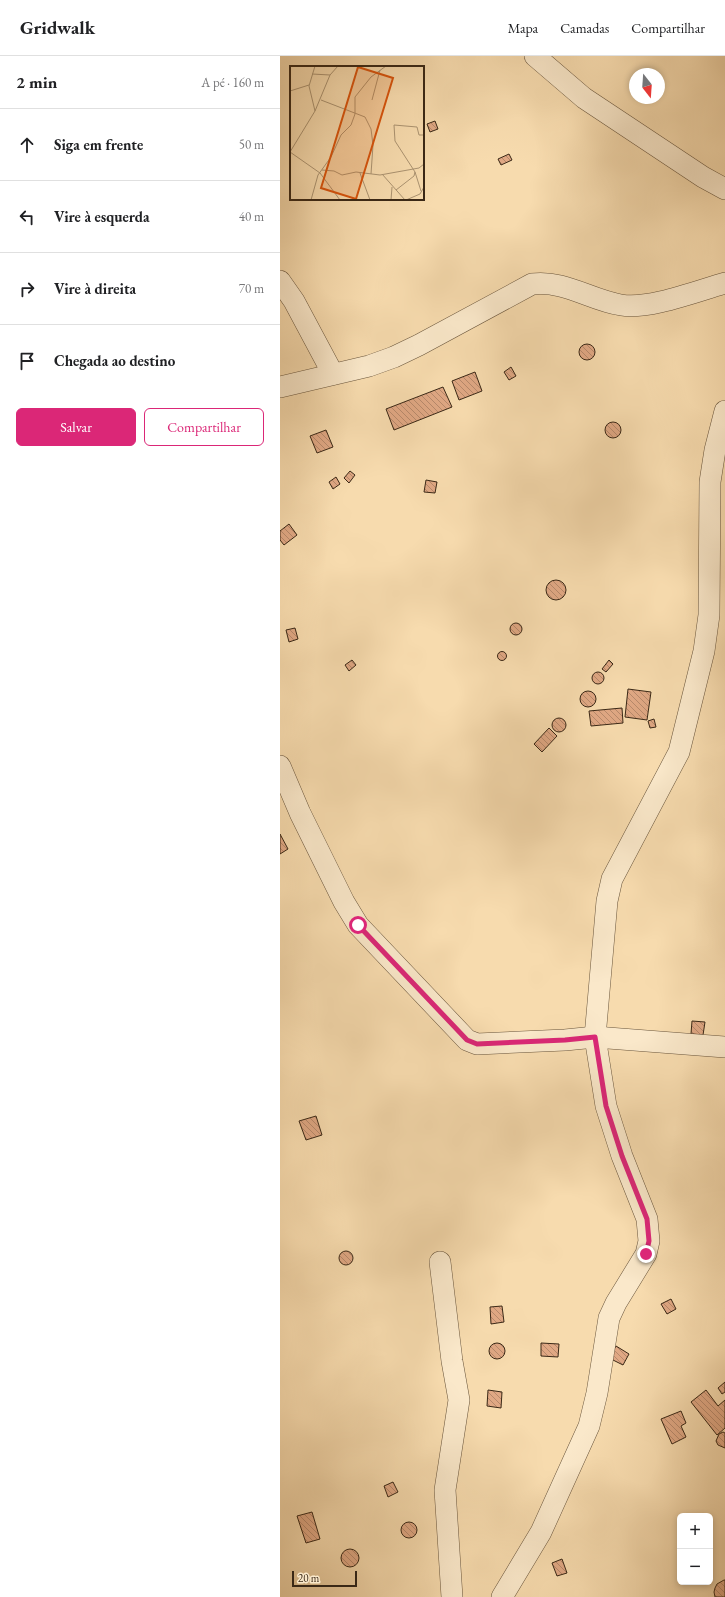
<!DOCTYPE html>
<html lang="pt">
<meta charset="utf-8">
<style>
:root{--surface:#fff;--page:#f6f6f6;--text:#202124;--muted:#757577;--line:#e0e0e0;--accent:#db2777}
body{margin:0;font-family:"EB Garamond",serif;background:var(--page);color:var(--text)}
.controls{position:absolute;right:12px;bottom:12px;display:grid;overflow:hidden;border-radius:6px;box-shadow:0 2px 6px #0003}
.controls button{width:36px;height:36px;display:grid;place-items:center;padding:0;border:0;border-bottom:1px solid var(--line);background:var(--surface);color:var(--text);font:20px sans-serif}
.compass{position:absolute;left:349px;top:12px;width:36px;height:36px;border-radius:50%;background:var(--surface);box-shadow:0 2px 6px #0003;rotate:163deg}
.scale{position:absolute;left:12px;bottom:10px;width:65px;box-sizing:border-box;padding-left:4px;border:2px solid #3a2816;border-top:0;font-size:11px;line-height:14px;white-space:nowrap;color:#3a2816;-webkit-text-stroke:3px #fae8ca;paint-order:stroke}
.stop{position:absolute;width:12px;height:12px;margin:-9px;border:3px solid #db2777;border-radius:50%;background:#fff}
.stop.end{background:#db2777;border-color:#fff;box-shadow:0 1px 4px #0008}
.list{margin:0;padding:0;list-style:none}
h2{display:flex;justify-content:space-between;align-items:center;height:52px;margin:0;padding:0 16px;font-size:17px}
h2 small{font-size:13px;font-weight:400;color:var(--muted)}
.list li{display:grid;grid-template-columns:26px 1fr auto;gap:12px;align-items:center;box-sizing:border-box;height:72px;padding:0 16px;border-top:1px solid var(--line)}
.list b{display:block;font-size:15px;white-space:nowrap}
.list em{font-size:13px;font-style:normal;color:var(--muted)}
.actions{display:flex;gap:8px;padding:12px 16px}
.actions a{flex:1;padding:9px 0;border:1px solid var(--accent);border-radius:6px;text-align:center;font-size:14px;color:var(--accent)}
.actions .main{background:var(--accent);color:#fff}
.icon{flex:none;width:22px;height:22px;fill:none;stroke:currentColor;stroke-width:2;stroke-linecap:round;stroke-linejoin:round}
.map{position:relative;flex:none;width:445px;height:1541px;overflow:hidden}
header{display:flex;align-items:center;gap:24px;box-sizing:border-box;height:56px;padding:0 20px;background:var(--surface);border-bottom:1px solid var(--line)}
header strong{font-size:19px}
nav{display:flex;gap:22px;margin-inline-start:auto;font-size:14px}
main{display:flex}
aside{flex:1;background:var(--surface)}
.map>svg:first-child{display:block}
.building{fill:url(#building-back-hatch);stroke:#3a2816}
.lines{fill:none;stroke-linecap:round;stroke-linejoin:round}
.minor-casing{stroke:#69553c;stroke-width:22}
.minor{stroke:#fae8ca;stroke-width:21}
.route{stroke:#db2777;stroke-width:5}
.inset-road{fill:none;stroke:#ab9371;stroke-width:1}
.view{fill:#d7540d;fill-opacity:0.15;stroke:#d7540d;stroke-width:2}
.inset-edge{fill:none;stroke:#3a2816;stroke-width:2}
</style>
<header>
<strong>Gridwalk</strong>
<nav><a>Mapa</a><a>Camadas</a><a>Compartilhar</a></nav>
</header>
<main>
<aside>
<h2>2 min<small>A pé · 160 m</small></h2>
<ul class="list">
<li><svg class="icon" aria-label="ahead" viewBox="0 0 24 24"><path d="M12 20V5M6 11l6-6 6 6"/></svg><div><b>Siga em frente</b></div><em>50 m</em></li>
<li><svg class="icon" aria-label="left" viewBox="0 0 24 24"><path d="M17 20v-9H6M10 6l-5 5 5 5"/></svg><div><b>Vire à esquerda</b></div><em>40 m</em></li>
<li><svg class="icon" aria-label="right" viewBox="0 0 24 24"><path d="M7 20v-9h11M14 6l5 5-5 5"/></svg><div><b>Vire à direita</b></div><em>70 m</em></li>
<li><svg class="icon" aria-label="arrive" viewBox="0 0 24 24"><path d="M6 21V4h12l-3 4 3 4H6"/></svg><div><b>Chegada ao destino</b></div></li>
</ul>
<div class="actions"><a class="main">Salvar</a><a>Compartilhar</a></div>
</aside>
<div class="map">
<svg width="445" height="1541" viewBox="0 0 445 1541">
<defs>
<pattern id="building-back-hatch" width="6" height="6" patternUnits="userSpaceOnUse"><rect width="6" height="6" fill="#e0a884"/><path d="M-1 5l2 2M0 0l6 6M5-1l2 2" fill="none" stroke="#b7896b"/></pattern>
</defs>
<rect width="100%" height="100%" fill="#f7dbae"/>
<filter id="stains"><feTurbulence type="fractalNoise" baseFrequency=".005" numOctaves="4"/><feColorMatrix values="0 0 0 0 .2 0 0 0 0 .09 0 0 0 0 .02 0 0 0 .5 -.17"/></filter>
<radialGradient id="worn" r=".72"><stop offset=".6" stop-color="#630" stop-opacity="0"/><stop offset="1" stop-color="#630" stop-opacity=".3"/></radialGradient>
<g class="building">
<polygon points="155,65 158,73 150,76 147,68"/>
<polygon points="229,98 232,104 221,109 218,103"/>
<circle cx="307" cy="296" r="8"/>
<polygon points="231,311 236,320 229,324 224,316"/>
<polygon points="195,316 202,335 179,344 172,325"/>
<polygon points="163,331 172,351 114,374 106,353"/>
<circle cx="333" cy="374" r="8"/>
<polygon points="46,374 53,391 37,397 30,380"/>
<polygon points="70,415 75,419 69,427 64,422"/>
<polygon points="56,421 60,428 53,433 49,426"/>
<polygon points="146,424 157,426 155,437 144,436"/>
<polygon points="9,468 17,479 4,489 0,484 0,475"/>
<circle cx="276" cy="534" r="10"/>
<circle cx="236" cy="573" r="6"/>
<polygon points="15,572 18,583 9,586 6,574"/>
<circle cx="222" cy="600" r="4.5"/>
<polygon points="72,604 76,609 69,615 65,609"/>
<polygon points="329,604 333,608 326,616 322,613"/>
<circle cx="318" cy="622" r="6"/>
<polygon points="348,633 371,636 367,664 345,661"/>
<circle cx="308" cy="643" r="8"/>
<polygon points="342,652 343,667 311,670 309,655"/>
<circle cx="279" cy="669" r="7"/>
<polygon points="374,663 376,671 370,672 368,665"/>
<polygon points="269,672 277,680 262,696 254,688"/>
<polygon points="0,778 8,793 0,798"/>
<polygon points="412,965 425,966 423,979 411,978"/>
<polygon points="36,1060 42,1079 26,1084 19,1065"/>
<circle cx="66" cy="1202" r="7"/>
<polygon points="391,1243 396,1253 387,1258 381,1248"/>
<polygon points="222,1250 224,1266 211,1268 210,1251"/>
<circle cx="217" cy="1295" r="8"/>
<polygon points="261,1287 279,1288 278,1301 261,1300"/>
<polygon points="336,1290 349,1298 343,1309 329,1302"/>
<polygon points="445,1326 445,1336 442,1338 438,1332"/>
<polygon points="208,1334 222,1336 221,1352 207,1350"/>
<polygon points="426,1334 438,1350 445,1344 445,1372 437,1379 411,1346"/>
<polygon points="401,1355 406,1367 401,1370 406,1381 392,1388 381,1363"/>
<polygon points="443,1376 445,1377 445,1392 438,1389 436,1385 439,1378"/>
<polygon points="113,1426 118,1436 108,1441 104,1430"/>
<polygon points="32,1456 40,1483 26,1487 17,1460"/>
<circle cx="129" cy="1474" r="8"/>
<circle cx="70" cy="1502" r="9"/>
<polygon points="282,1503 287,1517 277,1520 272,1507"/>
<polygon points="444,1524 445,1524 445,1541 435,1541 434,1536 435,1532 437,1528"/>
</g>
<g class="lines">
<g class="minor-casing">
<g id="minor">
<polyline points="255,0 304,42 423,121 445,133"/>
<polyline points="0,225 14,245 53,318"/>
<path d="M0,331L89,310L114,301L139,289L252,228C285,224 310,244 341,249C368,254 417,235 445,227"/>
<polyline points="0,710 20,757 64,846 78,869 187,984 197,988 285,984 315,981 445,991"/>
<polyline points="160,1206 172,1305 179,1344 165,1434 172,1541"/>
<polyline points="222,1541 261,1476 309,1370 317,1337 329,1262 336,1247 366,1198 369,1185 367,1163 342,1100 326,1050 315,981 327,845 332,823 399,696 424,595 429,559 430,426 435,394 445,355"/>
</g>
</g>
<use href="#minor" class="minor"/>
</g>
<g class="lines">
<polyline class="route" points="78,869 187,984 197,988 285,984 315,981 326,1050 342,1100 367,1163 369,1185 366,1198"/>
</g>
<g transform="translate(10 10)">
<rect width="134" height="134" fill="#f7dbae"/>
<path class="inset-road" d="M25,0L19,20L25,45M22,8L40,9M0,25L19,19M31,34L75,51L81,63L83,79L81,108M82,34L90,4M0,86L25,45L40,9L48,0M0,86L30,107L50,134M32,104L44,105L52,109L66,106L90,109L129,102L134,98M125,106L131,125M70,107L80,134M92,108L115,134M106,124L124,110L125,106L105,75L104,59L127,61L129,69H134M21,134L28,109L41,91L51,69L61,59L65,48V31L81,11L96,0M101,134L102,121M116,134L130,128L134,121"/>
<path class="view" d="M68,1L103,12L66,133L31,122Z"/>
<rect width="134" height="134" class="inset-edge"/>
</g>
<rect width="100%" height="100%" filter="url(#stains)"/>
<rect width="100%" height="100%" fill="url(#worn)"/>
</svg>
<div class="controls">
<button>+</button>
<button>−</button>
</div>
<svg class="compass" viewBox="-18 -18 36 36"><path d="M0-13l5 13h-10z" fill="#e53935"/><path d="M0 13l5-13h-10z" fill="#757577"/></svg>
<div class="scale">20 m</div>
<div class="stop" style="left:78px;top:869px"></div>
<div class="stop end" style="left:366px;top:1198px"></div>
</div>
</main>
